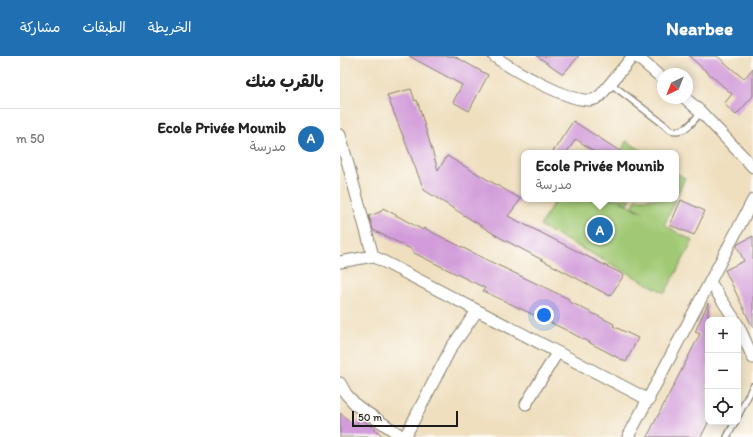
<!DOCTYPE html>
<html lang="ar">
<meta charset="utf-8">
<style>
:root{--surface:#fff;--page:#f2f2f2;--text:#222;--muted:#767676;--line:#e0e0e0;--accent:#1f6fb2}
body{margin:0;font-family:Itim,"Playpen Sans Arabic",sans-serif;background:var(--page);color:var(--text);direction:rtl}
.controls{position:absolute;right:12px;bottom:12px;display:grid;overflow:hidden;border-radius:8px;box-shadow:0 2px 10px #0003}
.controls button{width:36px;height:36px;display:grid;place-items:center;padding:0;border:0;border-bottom:1px solid var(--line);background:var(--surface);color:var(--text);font:20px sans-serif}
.compass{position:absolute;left:317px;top:12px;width:36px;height:36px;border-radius:50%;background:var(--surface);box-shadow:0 2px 10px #0003;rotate:223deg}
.scale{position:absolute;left:12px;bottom:10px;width:106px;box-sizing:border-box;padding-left:4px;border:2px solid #1c1c1c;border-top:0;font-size:11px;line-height:14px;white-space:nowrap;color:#1c1c1c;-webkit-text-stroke:3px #fdfcf7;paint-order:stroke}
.you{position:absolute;left:204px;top:259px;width:14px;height:14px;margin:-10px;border:3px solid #fff;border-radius:50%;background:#1a73e8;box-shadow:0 0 0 6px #1a73e833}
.badge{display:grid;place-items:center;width:26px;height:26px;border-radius:50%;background:var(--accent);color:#fff;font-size:13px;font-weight:700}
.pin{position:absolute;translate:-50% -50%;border:2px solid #fff;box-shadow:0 1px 4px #0006}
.popup{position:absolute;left:181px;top:94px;width:158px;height:52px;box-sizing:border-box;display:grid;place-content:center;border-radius:8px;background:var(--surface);filter:drop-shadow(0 1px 3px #0005);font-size:13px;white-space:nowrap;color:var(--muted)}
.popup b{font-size:15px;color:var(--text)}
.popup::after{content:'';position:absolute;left:50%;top:100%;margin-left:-8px;border:8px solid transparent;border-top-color:var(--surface)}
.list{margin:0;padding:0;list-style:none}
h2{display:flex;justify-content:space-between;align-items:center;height:52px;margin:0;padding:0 16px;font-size:17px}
h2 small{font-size:13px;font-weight:400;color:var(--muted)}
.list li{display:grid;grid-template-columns:26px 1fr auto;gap:12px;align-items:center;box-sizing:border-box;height:60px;padding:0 16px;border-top:1px solid var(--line)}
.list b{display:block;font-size:15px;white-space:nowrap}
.list p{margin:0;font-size:13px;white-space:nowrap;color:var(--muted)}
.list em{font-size:13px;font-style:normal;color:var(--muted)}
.icon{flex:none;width:22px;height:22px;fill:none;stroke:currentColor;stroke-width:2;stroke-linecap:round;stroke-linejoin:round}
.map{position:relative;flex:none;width:413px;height:381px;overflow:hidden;direction:ltr}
header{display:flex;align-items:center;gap:24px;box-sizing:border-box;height:56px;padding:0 20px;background:var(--accent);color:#fff}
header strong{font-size:19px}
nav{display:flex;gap:22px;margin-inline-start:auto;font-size:14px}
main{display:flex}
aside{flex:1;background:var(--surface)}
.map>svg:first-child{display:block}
.park{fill:#a1c974;stroke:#5e7248}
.building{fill:#d29cda}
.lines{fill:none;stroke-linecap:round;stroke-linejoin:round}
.service-casing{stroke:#867e6e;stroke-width:8}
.minor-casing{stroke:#867e6e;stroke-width:13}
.service{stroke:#fff;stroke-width:5.5}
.minor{stroke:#fff;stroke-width:11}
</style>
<header>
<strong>Nearbee</strong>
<nav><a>الخريطة</a><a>الطبقات</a><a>مشاركة</a></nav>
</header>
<main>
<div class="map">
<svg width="413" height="381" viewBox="0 0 413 381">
<rect width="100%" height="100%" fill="#fdfcf7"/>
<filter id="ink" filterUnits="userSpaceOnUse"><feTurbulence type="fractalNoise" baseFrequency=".025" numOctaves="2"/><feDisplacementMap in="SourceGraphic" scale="8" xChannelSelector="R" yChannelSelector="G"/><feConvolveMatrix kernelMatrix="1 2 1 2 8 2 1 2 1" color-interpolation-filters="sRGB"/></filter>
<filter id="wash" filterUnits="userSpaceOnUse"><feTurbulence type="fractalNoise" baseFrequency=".012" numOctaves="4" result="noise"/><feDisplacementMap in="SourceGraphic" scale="16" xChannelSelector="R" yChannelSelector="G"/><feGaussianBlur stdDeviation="0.9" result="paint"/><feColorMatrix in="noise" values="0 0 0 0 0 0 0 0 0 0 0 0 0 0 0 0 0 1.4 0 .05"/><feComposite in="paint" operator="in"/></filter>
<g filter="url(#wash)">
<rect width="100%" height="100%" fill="#efdfbf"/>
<g class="park">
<polygon points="286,85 306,97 281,97"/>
<polygon points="336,117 345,122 336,142"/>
<polygon points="216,143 291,143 288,148 280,145 304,157 293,150 296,143 336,143 324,169 353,185 325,237 200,170"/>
</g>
<g id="blocks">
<g class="building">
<polygon points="69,0 114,0 148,19 129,55 113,46 122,29"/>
<polygon points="197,0 239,0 223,18"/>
<polygon points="349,0 377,0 404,23 413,12 413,40 396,59 384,48 392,38"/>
<polygon points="71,33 75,45 77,44 98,114 107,100 181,143 168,160 284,219 270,240 159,181 84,134 47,39"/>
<polygon points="233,65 283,97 256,97 236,83 226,97 212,97"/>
<polygon points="341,144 365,155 354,179 330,169"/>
<polygon points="43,152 83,174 84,172 147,204 229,243 228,245 274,268 273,270 298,282 286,306 224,273 143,235 145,232 72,196 73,194 33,174 29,160 40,156"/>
<polygon points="413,180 413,272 385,214 404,205 397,190 398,188"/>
<polygon points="368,247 368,367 361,381 307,381 360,278 355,276"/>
<polygon points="0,357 15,370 21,362 44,381 0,381"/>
</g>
</g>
</g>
<g filter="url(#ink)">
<use href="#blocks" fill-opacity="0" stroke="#867e6e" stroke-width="1"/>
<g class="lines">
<g class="service-casing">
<g id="service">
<path d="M270,27L331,74C346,78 353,65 361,56"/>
<polyline points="398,360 413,330"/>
<polyline points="387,381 395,366"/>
</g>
</g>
<g class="minor-casing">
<g id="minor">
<path d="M154,0C170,12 236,51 255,43C255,43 259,40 260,40L293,0"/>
<polyline points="296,0 323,23"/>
<polyline points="345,42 361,56 413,111"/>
<polyline points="0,79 33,200"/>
<polyline points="0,206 33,200 309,344"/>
<polyline points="370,226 395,264"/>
<polyline points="398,269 413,302"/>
<polyline points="0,327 6,338 17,350 63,381"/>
<polyline points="186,348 217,297"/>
<polyline points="65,381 111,292 137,255"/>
<polyline points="288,381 413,144"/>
</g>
</g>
<use href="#service" class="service"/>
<use href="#minor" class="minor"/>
</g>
</g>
</svg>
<div class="controls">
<button>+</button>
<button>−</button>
<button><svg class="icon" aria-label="locate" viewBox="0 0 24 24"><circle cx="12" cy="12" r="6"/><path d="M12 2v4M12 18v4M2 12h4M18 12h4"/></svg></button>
</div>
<svg class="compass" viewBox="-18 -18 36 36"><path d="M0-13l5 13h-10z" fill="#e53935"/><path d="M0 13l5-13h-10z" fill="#767676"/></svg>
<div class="scale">50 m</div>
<div class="you"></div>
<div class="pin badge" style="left:260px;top:174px">A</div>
<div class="popup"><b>Ecole Privée Mounib</b>مدرسة</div>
</div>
<aside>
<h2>بالقرب منك<small></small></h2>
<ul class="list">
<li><span class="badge">A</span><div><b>Ecole Privée Mounib</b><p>مدرسة</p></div><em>50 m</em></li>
</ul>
</aside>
</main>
